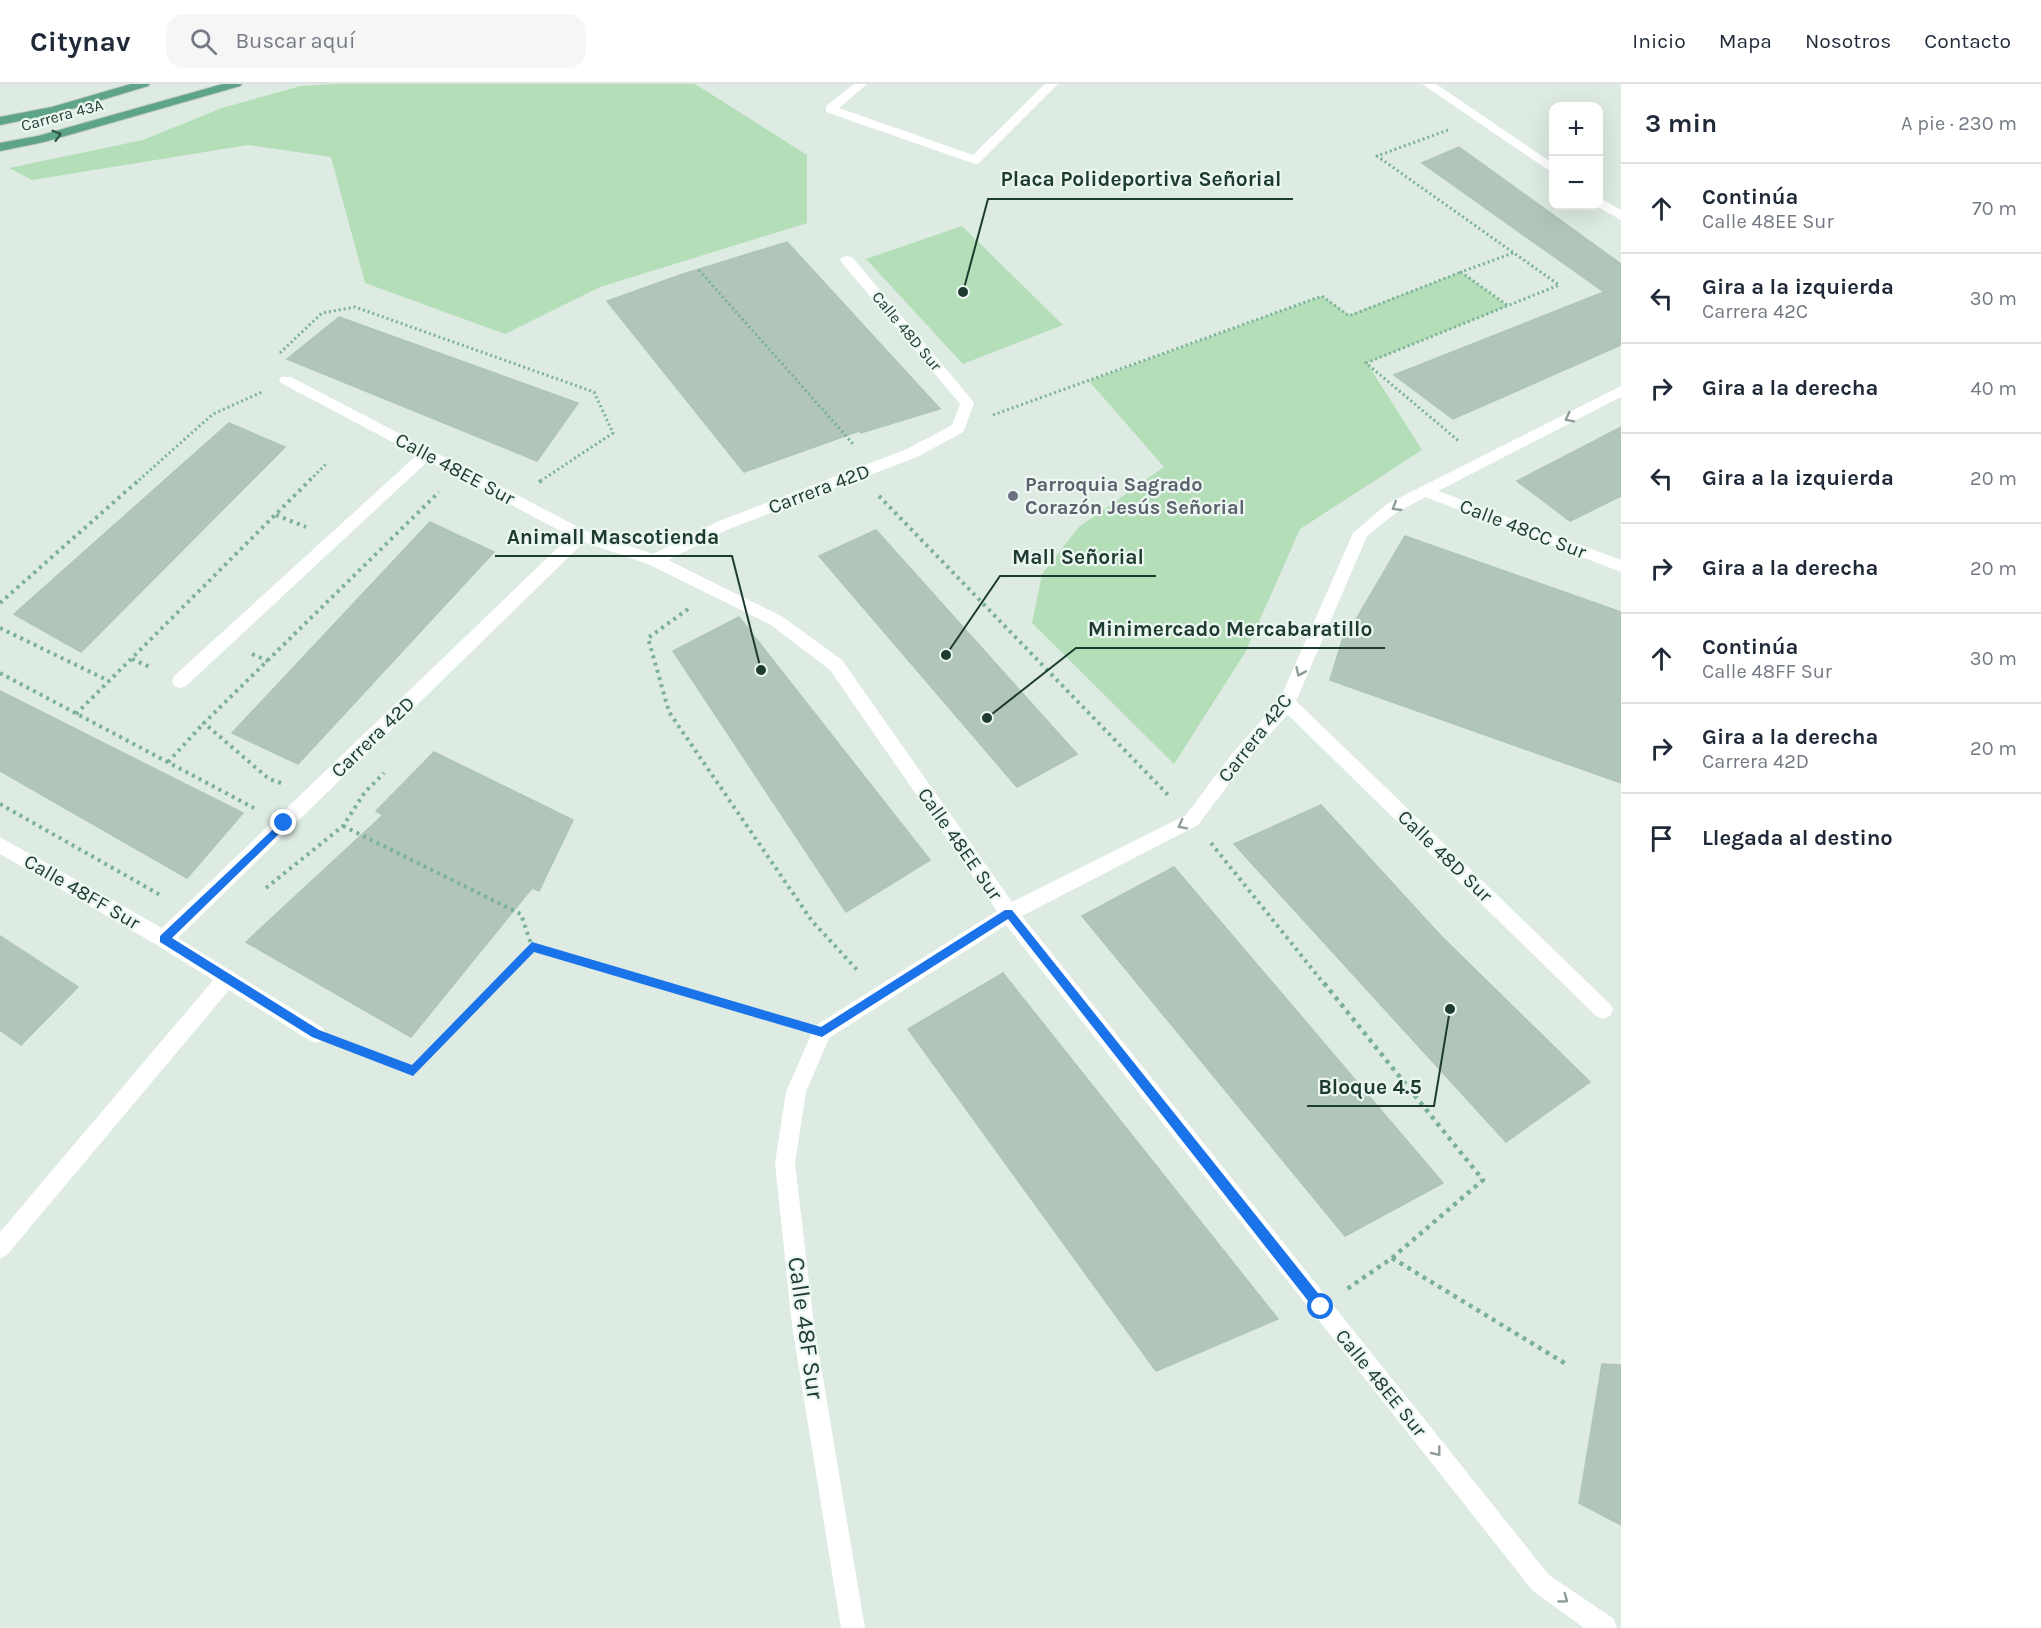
<!DOCTYPE html>
<html lang="es">
<meta charset="utf-8">
<style>
:root{--surface:#fff;--page:#f6f6f7;--text:#1f2937;--muted:#747a83;--line:#e0e1e3}
body{margin:0;font-family:Karla,sans-serif;background:var(--page);color:var(--text)}
.controls{position:absolute;right:18px;top:18px;display:grid;overflow:hidden;border-radius:12px;box-shadow:0 6px 24px #0002}
.controls button{width:54px;height:54px;display:grid;place-items:center;padding:0;border:0;border-bottom:2px solid var(--line);background:var(--surface);color:var(--text);font:30px sans-serif}
.stop{position:absolute;width:18px;height:18px;margin:-14px;border:4px solid #1a73e8;border-radius:50%;background:#fff}
.stop.end{background:#1a73e8;border-color:#fff;box-shadow:0 2px 6px #0008}
.list{margin:0;padding:0;list-style:none}
h2{display:flex;justify-content:space-between;align-items:center;height:78px;margin:0;padding:0 24px;font-size:26px}
h2 small{font-size:20px;font-weight:400;color:var(--muted)}
.list li{display:grid;grid-template-columns:39px 1fr auto;gap:18px;align-items:center;box-sizing:border-box;height:90px;padding:0 24px;border-top:2px solid var(--line)}
.list b{display:block;font-size:22px;white-space:nowrap}
.list p{margin:0;font-size:20px;white-space:nowrap;color:var(--muted)}
.list em{font-size:20px;font-style:normal;color:var(--muted)}
.icon{flex:none;width:33px;height:33px;fill:none;stroke:currentColor;stroke-width:2;stroke-linecap:round;stroke-linejoin:round}
.map{position:relative;flex:none;width:1621px;height:1544px;overflow:hidden}
header{display:flex;align-items:center;gap:36px;box-sizing:border-box;height:84px;padding:0 30px;background:var(--surface);border-bottom:2px solid var(--line)}
header strong{font-size:28px}
nav{display:flex;gap:33px;margin-inline-start:auto;font-size:21px}
.search{width:420px;height:54px;background:var(--page);display:flex;align-items:center;gap:15px;box-sizing:border-box;padding:0 21px;border-radius:18px;color:var(--muted);font-size:22px}
main{display:flex}
aside{flex:1;background:var(--surface)}
.map>svg:first-child{display:block}
.green{fill:#b3deb8}
.building{fill:#b2c5bb;stroke:#afc5b8;stroke-width:1.5}
.lines{fill:none;stroke-linecap:round;stroke-linejoin:round}
.primary-casing{stroke:#c0c8c5;stroke-width:2}
.path-far2{stroke:#7ab198;stroke-width:3;stroke-dasharray:2 3;stroke-linecap:butt}
.path-far1{stroke:#7ab198;stroke-width:4;stroke-dasharray:3 4.5;stroke-linecap:butt}
.path{stroke:#7ab198;stroke-width:4.5;stroke-dasharray:4 5;stroke-linecap:butt}
.service{fill:#fff;fill-rule:evenodd}
.minor{fill:#fff;fill-rule:evenodd}
.primary{fill:#5da488;fill-rule:evenodd}
.oneway{stroke:#305a4a}
.oneway2{stroke:#8e9d97}
.route{fill:#1a73e8}
.worship-dot{fill:#6b7280;stroke:#edf7f1;stroke-width:2}
.labels{text-anchor:middle;dominant-baseline:central;stroke-width:4.5;stroke-linejoin:round;paint-order:stroke}
.far-street-label{font-size:16px;fill:#1d3b2f;stroke:#edf7f1}
.street-label{font-size:20px;fill:#1d3b2f;stroke:#edf7f1}
.worship-label{font-size:20px;font-weight:bold;fill:#5b616d;stroke:#edf7f1;text-anchor:start}
.near-street-label{font-size:24px;fill:#1d3b2f;stroke:#edf7f1}
.leader{fill:none;stroke:#1d3b2f;stroke-width:2}
.callout-dot{fill:#1d3b2f;stroke:#edf7f1;stroke-width:2}
.callout-label{font-size:21px;text-anchor:middle;font-weight:bold;fill:#1d3b2f;stroke:#edf7f1;stroke-width:4.5;stroke-linejoin:round;paint-order:stroke}
</style>
<header>
<strong>Citynav</strong>
<div class="search"><svg class="icon" aria-label="search" viewBox="0 0 24 24"><circle cx="10" cy="10" r="6"/><path d="M15 15l6 6"/></svg>Buscar aquí</div>
<nav><a>Inicio</a><a>Mapa</a><a>Nosotros</a><a>Contacto</a></nav>
</header>
<main>
<div class="map">
<svg width="1621" height="1544" viewBox="0 0 1621 1544">
<rect width="100%" height="100%" fill="#ddebe2"/>
<g class="green">
<polygon points="333,0 695,0 807,71 807,139 600,203 505,250 365,199 331,73 248,61 32,96 9,84 143,56 222,24 301,2"/>
<polygon points="962,142 1063,241 963,280 866,175"/>
<polygon points="1461,188 1508,222 1367,279 1422,366 1300,445 1246,567 1174,680 1032,539 1042,490 1079,443 1164,383 1089,297 1322,212 1349,231"/>
</g>
<g class="building">
<polygon points="1459,63 1621,180 1621,261 1453,335 1394,291 1604,208 1422,79"/>
<polygon points="787,158 940,325 861,349 859,347 744,388 607,217 683,190"/>
<polygon points="339,233 578,319 537,377 287,275"/>
<polygon points="229,339 285,363 81,568 14,530"/>
<polygon points="1621,343 1621,412 1570,437 1517,397"/>
<polygon points="430,438 494,468 298,680 232,649"/>
<polygon points="876,446 1077,670 1017,703 819,472"/>
<polygon points="1405,452 1621,528 1621,699 1330,596 1348,537 1354,539"/>
<polygon points="739,533 930,776 846,828 673,567"/>
<polygon points="0,607 243,729 187,794 0,687"/>
<polygon points="434,668 573,736 539,807 532,804 411,953 246,858 383,731 376,727"/>
<polygon points="1321,721 1441,852 1590,998 1506,1058 1234,760"/>
<polygon points="1174,783 1443,1099 1345,1152 1082,832"/>
<polygon points="0,852 78,903 21,961 0,946"/>
<polygon points="1003,889 1278,1235 1156,1287 908,945"/>
<polygon points="1602,1280 1621,1281 1621,1441 1579,1419"/>
</g>
<g class="lines">
<g class="primary-casing">
<g id="primary">
<polygon points="131,0 150,0 148,2 58,29 0,41 0,33 52,23"/>
<polygon points="223,0 242,0 240,2 44,58 0,67 0,59 38,52"/>
</g>
</g>
<g class="path-far2">
<polyline points="1448,46 1377,72 1559,201 1366,279 1460,358"/>
<polyline points="699,186 854,361"/>
<polyline points="1507,221 1461,188 1513,169"/>
<polyline points="280,269 322,229 355,223 594,308 613,349 542,396"/>
<polyline points="993,331 1322,212 1349,232 1461,188"/>
<polyline points="139,396 213,330 262,308"/>
<polyline points="310,396 326,380"/>
</g>
<g class="path-far1">
<polyline points="539,398 544,395"/>
<polyline points="879,412 1170,713"/>
<polyline points="276,431 306,443"/>
<polyline points="0,519 140,395"/>
<polyline points="688,525 648,554 669,628 812,837 859,888"/>
<polyline points="0,544 109,597"/>
<polyline points="252,570 268,577"/>
<polyline points="132,575 152,584"/>
<polyline points="0,589 254,724"/>
<polyline points="76,630 311,395"/>
<polyline points="168,678 204,639"/>
<polyline points="281,699 269,695 204,639 439,408"/>
<polyline points="0,720 162,812"/>
<polyline points="343,742 521,830 532,863"/>
<polyline points="1211,759 1325,901"/>
<polyline points="266,804 343,742 365,708 384,689"/>
<polyline points="496,901 532,863 661,901"/>
</g>
<g class="path">
<polyline points="656,899 793,939"/>
<polyline points="1324,899 1483,1096 1392,1174 1347,1205"/>
<polyline points="344,961 413,987 497,899"/>
<polyline points="1392,1174 1566,1280"/>
</g>
<g class="service">
<polygon points="1425,402 1621,476 1621,488 1420,411 1417,407 1420,403"/>
<polygon points="1287,612 1293,614 1610,920 1613,926 1610,932 1603,935 1596,932 1281,624 1279,619 1281,614"/>
<polygon points="227,885 234,888 236,894 234,900 7,1171 0,1175 0,1148 220,888"/>
</g>
<g class="minor">
<polygon points="854,0 867,0 839,24 973,71 1045,0 1058,0 979,79 975,80 826,28 826,22"/>
<polygon points="1422,0 1436,0 1554,80 1554,90"/>
<polygon points="1598,113 1621,126 1621,136 1596,122 1598,122"/>
<polygon points="847,172 852,173 972,316 974,319 965,344 963,348 917,373 729,445 668,476 783,533 842,576 1012,818 1186,731 1231,671 1280,615 1353,449 1387,420 1621,302 1621,313 1397,428 1367,452 1293,624 1243,681 1198,741 1022,832 1549,1491 1614,1535 1617,1544 1584,1544 1533,1507 1006,841 829,954 806,1008 795,1079 814,1241 865,1544 841,1544 792,1241 775,1079 786,1008 815,942 997,827 830,586 771,541 648,480 584,458 178,854 323,944 326,950 323,956 316,959 309,956 157,861 0,770 0,753 162,844 570,452 428,377 186,602 180,604 174,602 172,597 174,592 417,371 281,299 279,296 281,293 291,293 586,447 653,470 719,437 907,365 952,341 960,320 842,179 840,176 842,173"/>
</g>
<use href="#primary" class="primary"/>
</g>
<defs><path id="oneway-chevron" d="M-2-3.5L2.5 0L-2 3.5" fill="none" stroke-width="1.6" stroke-linecap="round" stroke-linejoin="round" transform="scale(1.5)"/></defs>
<use class="oneway" href="#oneway-chevron" transform="translate(57 51) rotate(-16)"/>
<g class="oneway2">
<use href="#oneway-chevron" transform="translate(1569 334) rotate(153)"/>
<use href="#oneway-chevron" transform="translate(1396 423) rotate(149)"/>
<use href="#oneway-chevron" transform="translate(1300 588) rotate(114)"/>
<use href="#oneway-chevron" transform="translate(1182 741) rotate(153)"/>
<use href="#oneway-chevron" transform="translate(1437 1368) rotate(51)"/>
<use href="#oneway-chevron" transform="translate(1564 1515) rotate(36)"/>
</g>
<polygon class="route" points="284,735 287,736 287,742 172,854 319,946 412,981 532,858 821,943 1005,826 1012,826 1325,1218 1325,1227 1316,1227 1008,835 822,953 534,868 413,992 312,953 160,858 160,852"/>
<circle class="worship-dot" cx="1013" cy="412" r="6"/>
<g class="labels">
<g class="far-street-label">
<text transform="translate(62 31) rotate(-15)">Carrera 43A</text>
<text transform="translate(907 247) rotate(50)">Calle 48D Sur</text>
</g>
<g class="street-label">
<text transform="translate(455 385) rotate(28)">Calle 48EE Sur</text>
<text transform="translate(819 405) rotate(-21)">Carrera 42D</text>
<text transform="translate(1523 445) rotate(21)">Calle 48CC Sur</text>
<text transform="translate(373 653) rotate(-44)">Carrera 42D</text>
<text transform="translate(1255 654) rotate(-52)">Carrera 42C</text>
<text transform="translate(960 760) rotate(55)">Calle 48EE Sur</text>
<text transform="translate(1445 772) rotate(44)">Calle 48D Sur</text>
<text transform="translate(82 808) rotate(30)">Calle 48FF Sur</text>
<text transform="translate(1381 1299) rotate(51)">Calle 48EE Sur</text>
</g>
<g class="worship-label">
<text x="1025" y="400">Parroquia Sagrado<tspan x="1025" dy="23">Corazón Jesús Señorial</tspan></text>
</g>
<g class="near-street-label">
<text transform="translate(806 1244) rotate(82)">Calle 48F Sur</text>
</g>
</g>
<path class="leader" d="M963 208L988 115H1293M761 586L732 472H495M946 571L1000 492H1156M987 634L1076 564H1385M1450 925L1434 1022H1307"/>
<g class="callout-dot">
<circle cx="963" cy="208" r="6"/>
<circle cx="761" cy="586" r="6"/>
<circle cx="946" cy="571" r="6"/>
<circle cx="987" cy="634" r="6"/>
<circle cx="1450" cy="925" r="6"/>
</g>
<g class="callout-label">
<text x="1141" y="102">Placa Polideportiva Señorial</text>
<text x="613" y="460">Animall Mascotienda</text>
<text x="1078" y="480">Mall Señorial</text>
<text x="1230" y="552">Minimercado Mercabaratillo</text>
<text x="1370" y="1010">Bloque 4.5</text>
</g>
</svg>
<div class="controls">
<button>+</button>
<button>−</button>
</div>
<div class="stop" style="left:1321px;top:1223px"></div>
<div class="stop end" style="left:284px;top:739px"></div>
</div>
<aside>
<h2>3 min<small>A pie · 230 m</small></h2>
<ul class="list">
<li><svg class="icon" aria-label="ahead" viewBox="0 0 24 24"><path d="M12 20V5M6 11l6-6 6 6"/></svg><div><b>Continúa</b><p>Calle 48EE Sur</p></div><em>70 m</em></li>
<li><svg class="icon" aria-label="left" viewBox="0 0 24 24"><path d="M17 20v-9H6M10 6l-5 5 5 5"/></svg><div><b>Gira a la izquierda</b><p>Carrera 42C</p></div><em>30 m</em></li>
<li><svg class="icon" aria-label="right" viewBox="0 0 24 24"><path d="M7 20v-9h11M14 6l5 5-5 5"/></svg><div><b>Gira a la derecha</b></div><em>40 m</em></li>
<li><svg class="icon" aria-label="left" viewBox="0 0 24 24"><path d="M17 20v-9H6M10 6l-5 5 5 5"/></svg><div><b>Gira a la izquierda</b></div><em>20 m</em></li>
<li><svg class="icon" aria-label="right" viewBox="0 0 24 24"><path d="M7 20v-9h11M14 6l5 5-5 5"/></svg><div><b>Gira a la derecha</b></div><em>20 m</em></li>
<li><svg class="icon" aria-label="ahead" viewBox="0 0 24 24"><path d="M12 20V5M6 11l6-6 6 6"/></svg><div><b>Continúa</b><p>Calle 48FF Sur</p></div><em>30 m</em></li>
<li><svg class="icon" aria-label="right" viewBox="0 0 24 24"><path d="M7 20v-9h11M14 6l5 5-5 5"/></svg><div><b>Gira a la derecha</b><p>Carrera 42D</p></div><em>20 m</em></li>
<li><svg class="icon" aria-label="arrive" viewBox="0 0 24 24"><path d="M6 21V4h12l-3 4 3 4H6"/></svg><div><b>Llegada al destino</b></div></li>
</ul>
</aside>
</main>
